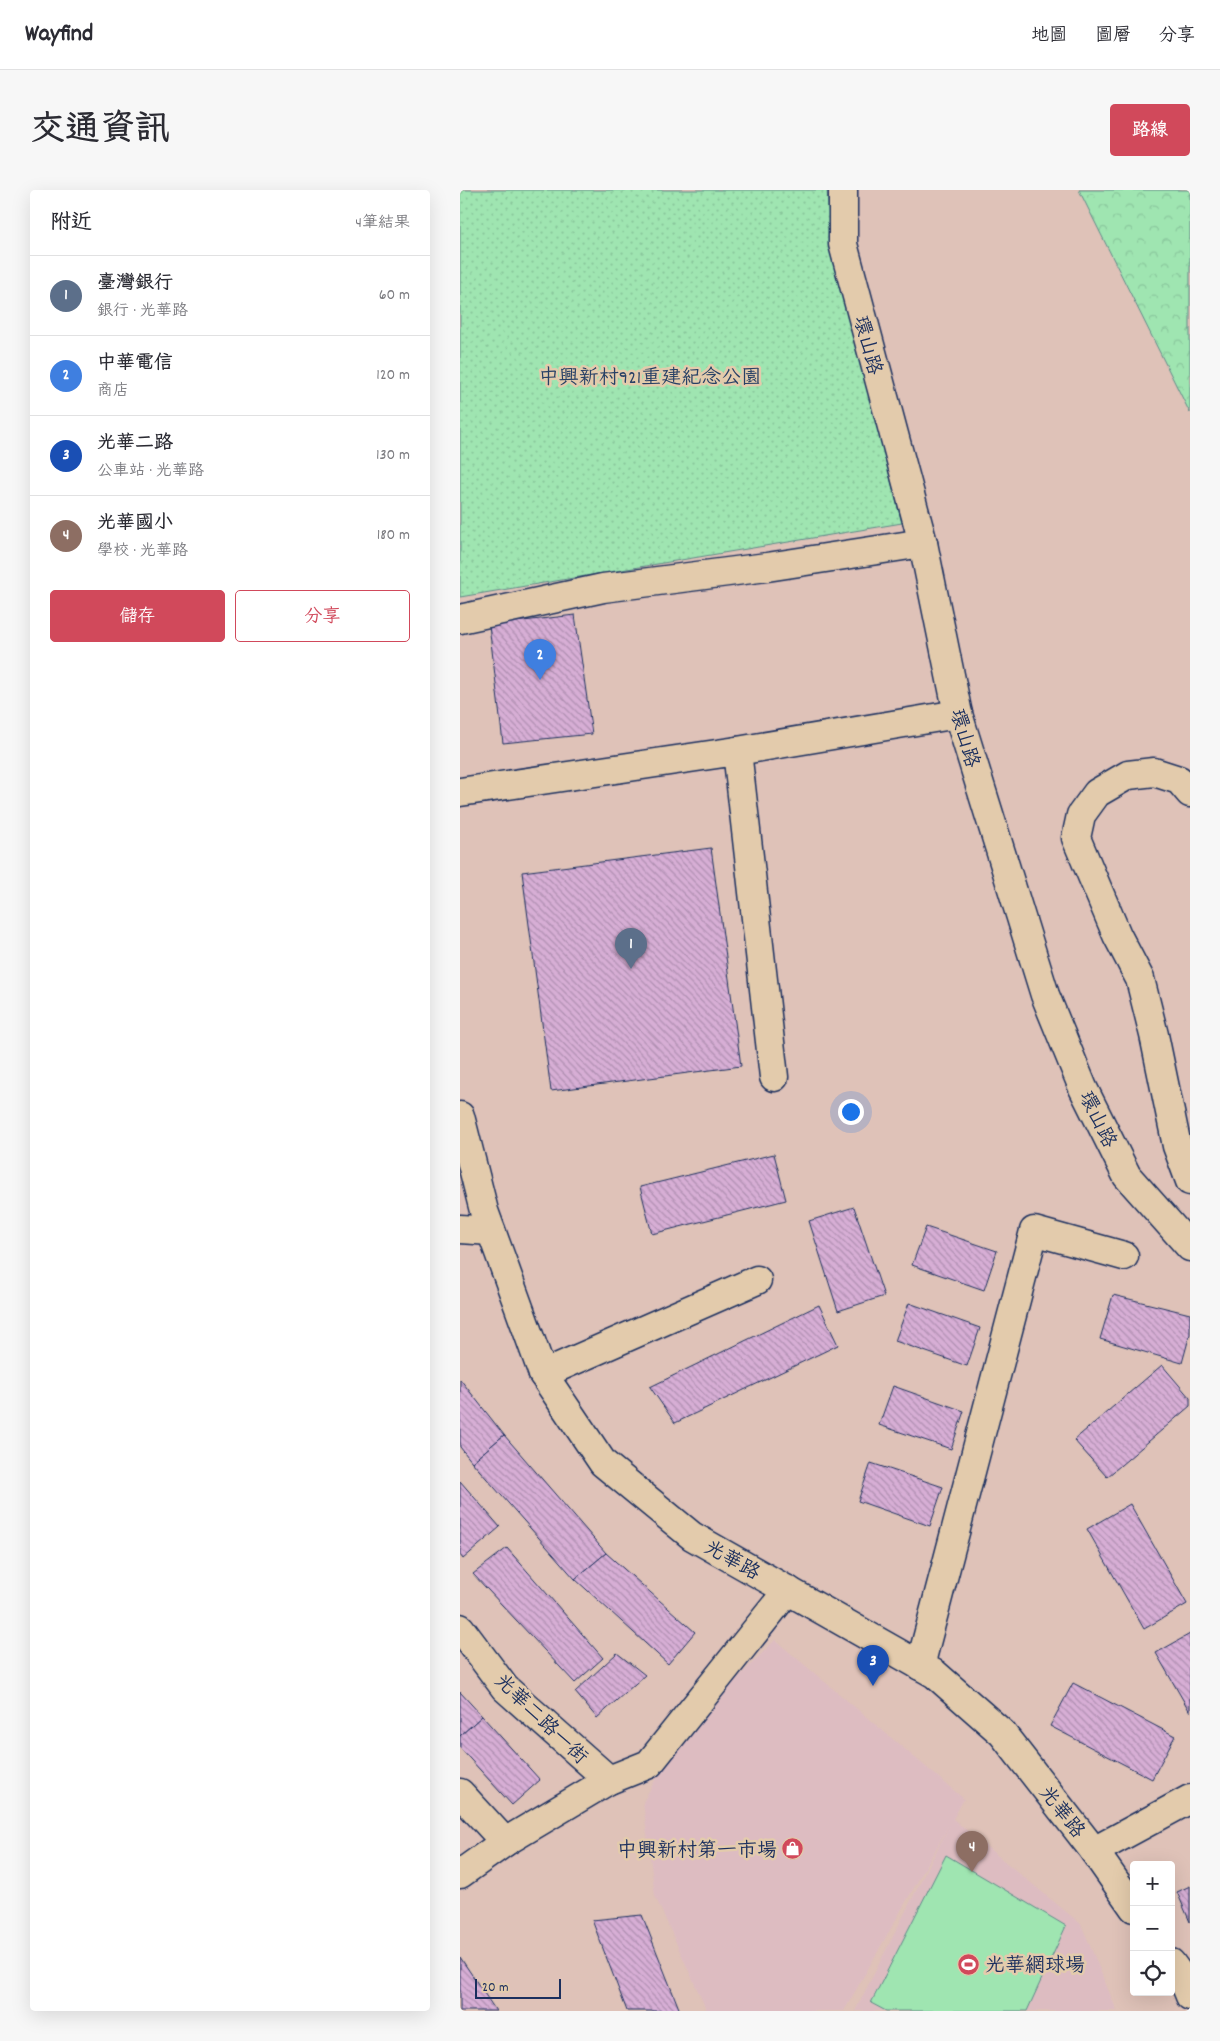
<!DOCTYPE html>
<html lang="zh-TW">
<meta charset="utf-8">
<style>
:root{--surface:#fff;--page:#f7f7f7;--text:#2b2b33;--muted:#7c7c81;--line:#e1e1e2;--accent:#d1495b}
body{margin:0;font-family:Dekko,"LXGW WenKai TC",sans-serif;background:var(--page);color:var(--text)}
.controls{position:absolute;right:15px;bottom:15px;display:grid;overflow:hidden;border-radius:5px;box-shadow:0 5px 20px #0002}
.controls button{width:45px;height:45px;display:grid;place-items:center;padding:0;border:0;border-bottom:1px solid var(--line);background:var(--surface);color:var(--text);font:25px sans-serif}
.scale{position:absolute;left:15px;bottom:12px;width:86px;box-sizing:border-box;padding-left:5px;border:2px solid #1b2f5e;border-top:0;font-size:14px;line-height:18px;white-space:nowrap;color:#1b2f5e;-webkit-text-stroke:4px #e3cbac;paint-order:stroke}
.you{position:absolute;left:390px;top:921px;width:18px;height:18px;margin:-12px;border:4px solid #fff;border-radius:50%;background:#1a73e8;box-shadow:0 0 0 8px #1a73e833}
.badge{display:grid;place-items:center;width:32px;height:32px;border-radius:50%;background:var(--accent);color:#fff;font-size:16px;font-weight:700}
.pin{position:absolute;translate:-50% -41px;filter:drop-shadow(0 1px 2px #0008)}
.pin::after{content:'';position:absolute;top:26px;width:18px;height:15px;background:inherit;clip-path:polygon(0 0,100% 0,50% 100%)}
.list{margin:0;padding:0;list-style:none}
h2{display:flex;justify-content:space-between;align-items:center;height:65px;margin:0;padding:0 20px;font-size:21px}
h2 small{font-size:16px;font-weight:400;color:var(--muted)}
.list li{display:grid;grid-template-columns:32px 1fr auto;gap:15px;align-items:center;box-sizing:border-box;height:80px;padding:0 20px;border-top:1px solid var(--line)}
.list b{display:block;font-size:19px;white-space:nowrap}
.list p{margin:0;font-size:16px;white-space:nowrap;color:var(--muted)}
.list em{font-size:16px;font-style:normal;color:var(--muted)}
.actions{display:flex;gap:10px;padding:15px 20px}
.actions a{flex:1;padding:11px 0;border:1px solid var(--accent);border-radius:5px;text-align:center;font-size:18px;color:var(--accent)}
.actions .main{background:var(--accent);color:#fff}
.icon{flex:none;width:28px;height:28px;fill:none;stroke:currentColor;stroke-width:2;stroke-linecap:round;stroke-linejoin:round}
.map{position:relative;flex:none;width:730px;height:1821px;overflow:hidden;border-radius:5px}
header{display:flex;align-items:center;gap:30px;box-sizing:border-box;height:70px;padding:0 25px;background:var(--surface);border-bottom:1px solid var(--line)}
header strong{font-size:24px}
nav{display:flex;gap:28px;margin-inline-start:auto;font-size:18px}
.intro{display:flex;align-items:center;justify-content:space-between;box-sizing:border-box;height:120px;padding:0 30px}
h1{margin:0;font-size:35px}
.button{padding:12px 22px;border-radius:5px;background:var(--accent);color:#fff;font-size:18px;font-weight:700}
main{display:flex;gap:30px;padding:0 30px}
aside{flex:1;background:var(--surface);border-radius:5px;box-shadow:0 5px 20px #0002}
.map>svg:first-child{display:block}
.built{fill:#ddbcc1}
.forest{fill:url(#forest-crowns);stroke:#5d8a88}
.park{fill:url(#park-dots);stroke:#5d8a88}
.pitch{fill:#9fe5b1;stroke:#5d8a88}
.building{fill:url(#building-back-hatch);stroke:#1b2f5e}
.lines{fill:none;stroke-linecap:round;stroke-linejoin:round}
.minor-casing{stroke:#1b2f5e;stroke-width:31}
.minor{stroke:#e3cbac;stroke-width:28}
.labels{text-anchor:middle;stroke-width:5;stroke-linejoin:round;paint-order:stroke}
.street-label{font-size:20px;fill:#1b2f5e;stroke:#e3cbac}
.park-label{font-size:20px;fill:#284166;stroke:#e3cbac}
.poi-label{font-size:20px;fill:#1b2f5e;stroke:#e3cbac;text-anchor:end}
</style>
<header>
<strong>Wayfind</strong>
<nav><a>地圖</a><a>圖層</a><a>分享</a></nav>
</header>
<div class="intro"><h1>交通資訊</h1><a class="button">路線</a></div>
<main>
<aside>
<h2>附近<small>4筆結果</small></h2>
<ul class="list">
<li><span class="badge" style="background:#5c6f8a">1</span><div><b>臺灣銀行</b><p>銀行 · 光華路</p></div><em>60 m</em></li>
<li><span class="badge" style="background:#3f7fe0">2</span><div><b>中華電信</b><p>商店</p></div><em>120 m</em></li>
<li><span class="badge" style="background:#1a4fb4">3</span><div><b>光華二路</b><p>公車站 · 光華路</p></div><em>130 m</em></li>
<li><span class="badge" style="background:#8d6e63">4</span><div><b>光華國小</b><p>學校 · 光華路</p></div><em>180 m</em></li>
</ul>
<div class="actions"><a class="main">儲存</a><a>分享</a></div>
</aside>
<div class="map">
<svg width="730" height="1821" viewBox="0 0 730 1821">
<defs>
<pattern id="forest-crowns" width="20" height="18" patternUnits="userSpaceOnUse" patternTransform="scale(1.25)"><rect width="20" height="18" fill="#9fe5b1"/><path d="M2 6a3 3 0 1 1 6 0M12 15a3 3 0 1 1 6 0" fill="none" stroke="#88c59b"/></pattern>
<pattern id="park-dots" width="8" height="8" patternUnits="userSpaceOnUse" patternTransform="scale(1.25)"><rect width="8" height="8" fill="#9fe5b1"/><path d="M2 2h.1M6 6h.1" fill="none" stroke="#88c59b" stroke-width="1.8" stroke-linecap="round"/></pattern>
<pattern id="building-back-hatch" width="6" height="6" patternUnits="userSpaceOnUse" patternTransform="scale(1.25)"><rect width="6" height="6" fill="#d7aed5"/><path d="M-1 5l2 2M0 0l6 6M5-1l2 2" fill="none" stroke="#ae8eb0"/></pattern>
</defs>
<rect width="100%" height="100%" fill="#dfc2b8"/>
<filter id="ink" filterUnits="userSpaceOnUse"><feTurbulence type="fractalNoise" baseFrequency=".02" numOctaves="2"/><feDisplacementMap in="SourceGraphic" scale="10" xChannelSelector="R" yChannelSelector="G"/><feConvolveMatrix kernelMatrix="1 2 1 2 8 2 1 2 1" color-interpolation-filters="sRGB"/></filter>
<g filter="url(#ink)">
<polygon class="built" points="315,1450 504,1609 493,1629 621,1734 657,1821 395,1821 489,1636 384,1821 247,1821 195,1706 183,1612 218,1549"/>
<polygon class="forest" points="619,0 730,0 730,223"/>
<polygon class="park" points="0,0 367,0 371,58 442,333 0,407"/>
<polygon class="pitch" points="486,1665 606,1736 567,1821 426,1821 411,1813"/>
<g class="building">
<polygon points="115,425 132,544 43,553 29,435"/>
<polygon points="251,658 281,876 91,901 62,682"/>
<polygon points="314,964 326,1010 192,1044 180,997"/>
<polygon points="394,1017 424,1106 378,1121 349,1031"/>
<polygon points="466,1037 537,1061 524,1100 452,1075"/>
<polygon points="653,1105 730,1124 730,1144 722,1173 640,1149"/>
<polygon points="449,1113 520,1138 507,1176 435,1151"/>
<polygon points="359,1115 378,1155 215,1233 190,1197"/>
<polygon points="702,1175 730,1208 730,1216 647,1287 614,1250"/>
<polygon points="0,1189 44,1245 12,1272 0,1257"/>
<polygon points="433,1196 504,1221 491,1259 419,1235"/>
<polygon points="44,1245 146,1363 115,1389 12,1272"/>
<polygon points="411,1273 483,1297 470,1336 398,1311"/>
<polygon points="0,1291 40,1337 3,1369 0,1365"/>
<polygon points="670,1314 727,1414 684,1439 627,1339"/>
<polygon points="47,1358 143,1468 115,1493 13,1384"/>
<polygon points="146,1363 235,1442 208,1474 115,1389"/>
<polygon points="730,1444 730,1522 696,1463"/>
<polygon points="157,1463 185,1485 137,1528 115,1502"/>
<polygon points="613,1493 715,1546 692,1589 590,1536"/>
<polygon points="0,1502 22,1526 0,1546"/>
<polygon points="22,1526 80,1590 52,1615 0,1558 0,1546"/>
<polygon points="730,1696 730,1732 717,1702"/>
<polygon points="182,1725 220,1821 167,1821 132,1730"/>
<polygon points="0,1767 36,1821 0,1821"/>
</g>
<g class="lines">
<defs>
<g id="minor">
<polyline points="383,0 383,54 463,353 498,524 585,805 623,898 667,986 730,1057"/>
<polyline points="0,429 143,398 307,377 463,353"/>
<polyline points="277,561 314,887"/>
<polyline points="0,602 277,561 498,524"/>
<polyline points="730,603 719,590 694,582 668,585 637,603 621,625 616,648 657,745 680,789 694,845 717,956 730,991"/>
<polyline points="0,926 24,1021 83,1184 143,1273 232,1346 475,1484 542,1543 634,1661 674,1718"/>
<polyline points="0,1039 31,1041"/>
<polyline points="83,1184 297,1090"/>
<polyline points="0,1438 45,1498 149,1590"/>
<polyline points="460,1476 574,1041 664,1066"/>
<polyline points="0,1603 45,1652"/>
<polyline points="634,1661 730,1609"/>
<polyline points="0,1684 45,1652 149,1590 189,1574 328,1400"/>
<polyline points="711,1773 724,1791 730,1806"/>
</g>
</defs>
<use href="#minor" class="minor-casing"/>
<use href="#minor" class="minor"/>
</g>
</g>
<defs>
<symbol id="shop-disc" viewBox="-11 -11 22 22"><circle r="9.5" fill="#d1495b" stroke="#e3cbac"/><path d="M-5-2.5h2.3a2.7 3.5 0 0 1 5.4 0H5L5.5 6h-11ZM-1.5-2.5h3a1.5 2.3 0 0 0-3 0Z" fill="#fff"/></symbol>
<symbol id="stadium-disc" viewBox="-11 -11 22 22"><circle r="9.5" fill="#d1495b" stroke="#e3cbac"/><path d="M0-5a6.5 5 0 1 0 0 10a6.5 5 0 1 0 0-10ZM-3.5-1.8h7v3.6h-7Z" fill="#fff"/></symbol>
</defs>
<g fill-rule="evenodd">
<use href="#shop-disc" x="320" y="1646" width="25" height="25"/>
<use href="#stadium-disc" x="496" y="1762" width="25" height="25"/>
</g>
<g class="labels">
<g class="street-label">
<text transform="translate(409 155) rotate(75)" y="7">環山路</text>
<text transform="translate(506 548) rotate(74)" y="7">環山路</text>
<text transform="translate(639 929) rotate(64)" y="7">環山路</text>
<text transform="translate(273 1369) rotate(29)" y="7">光華路</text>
<text transform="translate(82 1528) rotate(44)" y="7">光華二路一街</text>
<text transform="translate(603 1621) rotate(52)" y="7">光華路</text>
</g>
<g class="park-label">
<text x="190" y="193">中興新村921重建紀念公園</text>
</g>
<g class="poi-label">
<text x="317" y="1666">中興新村第一市場</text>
<text x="525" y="1781" text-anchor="start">光華網球場</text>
</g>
</g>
</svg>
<div class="controls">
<button>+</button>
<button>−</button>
<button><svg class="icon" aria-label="locate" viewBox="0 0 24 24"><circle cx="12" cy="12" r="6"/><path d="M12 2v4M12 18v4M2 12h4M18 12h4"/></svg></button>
</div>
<div class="scale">20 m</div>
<div class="you"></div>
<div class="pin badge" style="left:171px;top:779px;background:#5c6f8a">1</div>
<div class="pin badge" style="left:80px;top:490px;background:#3f7fe0">2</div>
<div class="pin badge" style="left:413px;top:1496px;background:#1a4fb4">3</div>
<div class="pin badge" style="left:512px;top:1682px;background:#8d6e63">4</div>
</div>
</main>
